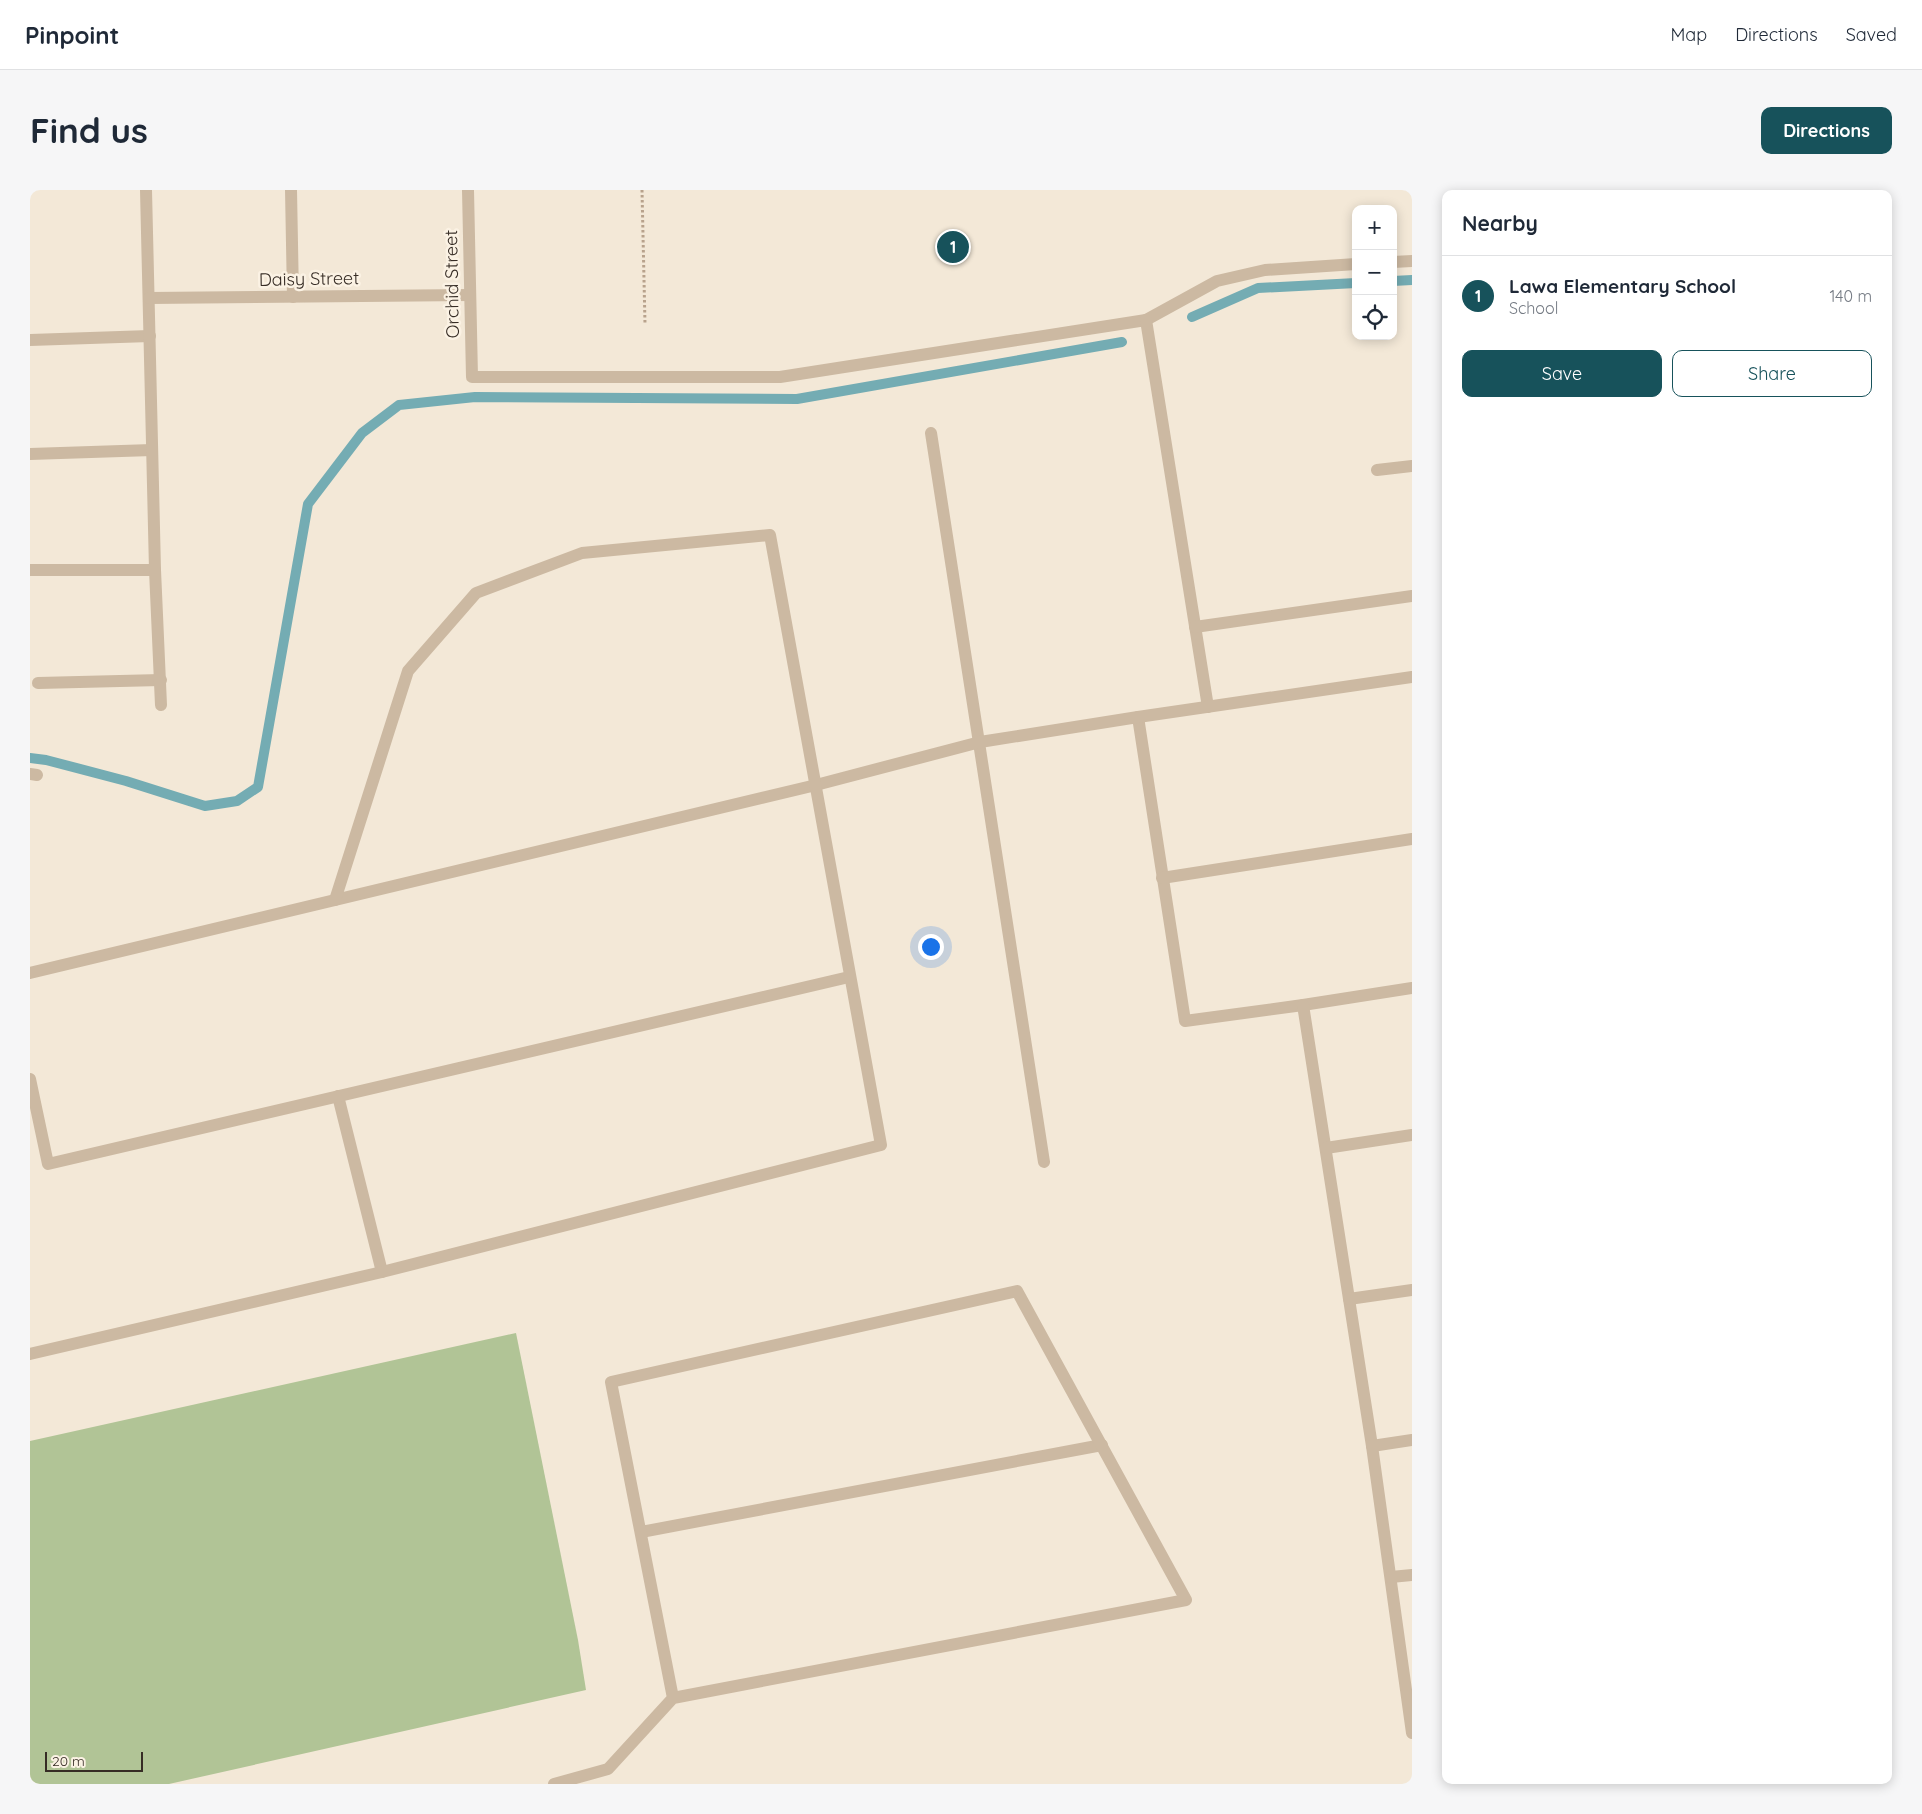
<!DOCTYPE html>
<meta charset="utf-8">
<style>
:root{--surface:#fff;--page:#f6f6f7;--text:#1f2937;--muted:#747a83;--line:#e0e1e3;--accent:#17525b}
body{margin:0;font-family:Quicksand,sans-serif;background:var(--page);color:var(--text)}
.controls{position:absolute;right:15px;top:15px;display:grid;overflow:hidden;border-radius:10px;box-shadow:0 2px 12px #0003}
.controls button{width:45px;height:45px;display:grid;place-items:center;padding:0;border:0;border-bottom:1px solid var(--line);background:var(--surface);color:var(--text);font:25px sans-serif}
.scale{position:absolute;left:15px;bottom:12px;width:98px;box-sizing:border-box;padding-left:5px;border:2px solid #362c25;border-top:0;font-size:14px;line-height:18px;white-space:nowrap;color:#362c25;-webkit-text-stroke:4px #fbf2e4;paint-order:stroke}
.you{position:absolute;left:900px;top:756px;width:18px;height:18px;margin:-12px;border:4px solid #fff;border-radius:50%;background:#1a73e8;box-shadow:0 0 0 8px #1a73e833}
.badge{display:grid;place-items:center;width:32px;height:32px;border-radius:50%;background:var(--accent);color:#fff;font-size:16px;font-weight:700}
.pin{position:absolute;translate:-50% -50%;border:2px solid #fff;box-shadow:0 1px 5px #0006}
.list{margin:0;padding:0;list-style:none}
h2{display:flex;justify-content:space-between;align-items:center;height:65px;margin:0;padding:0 20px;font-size:21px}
h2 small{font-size:16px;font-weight:400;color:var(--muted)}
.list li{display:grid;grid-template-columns:32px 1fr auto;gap:15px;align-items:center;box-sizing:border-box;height:80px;padding:0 20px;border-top:1px solid var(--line)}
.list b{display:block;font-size:19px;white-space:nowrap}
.list p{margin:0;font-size:16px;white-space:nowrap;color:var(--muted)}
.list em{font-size:16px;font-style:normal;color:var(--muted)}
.actions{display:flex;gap:10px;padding:15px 20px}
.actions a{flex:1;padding:11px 0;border:1px solid var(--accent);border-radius:10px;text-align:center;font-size:18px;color:var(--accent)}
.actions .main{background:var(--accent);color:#fff}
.icon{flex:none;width:28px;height:28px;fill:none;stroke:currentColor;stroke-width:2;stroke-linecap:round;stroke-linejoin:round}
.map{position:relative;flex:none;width:1382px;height:1594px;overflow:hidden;border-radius:10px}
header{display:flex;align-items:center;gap:30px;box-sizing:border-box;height:70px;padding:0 25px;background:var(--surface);border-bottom:1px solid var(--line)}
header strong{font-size:24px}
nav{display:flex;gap:28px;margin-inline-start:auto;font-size:18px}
.intro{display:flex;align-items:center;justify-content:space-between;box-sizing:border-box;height:120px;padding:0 30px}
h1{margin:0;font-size:35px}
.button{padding:12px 22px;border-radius:10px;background:var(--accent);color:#fff;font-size:18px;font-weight:700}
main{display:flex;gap:30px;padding:0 30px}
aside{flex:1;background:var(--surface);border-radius:10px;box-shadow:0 2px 12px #0003}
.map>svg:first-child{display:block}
.green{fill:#b1c496}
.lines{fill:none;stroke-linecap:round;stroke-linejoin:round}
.stream{stroke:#74acb3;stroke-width:10}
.path{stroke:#b8a28c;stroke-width:3;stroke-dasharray:2.5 2.5;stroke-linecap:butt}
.service{stroke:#ccb9a2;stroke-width:12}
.minor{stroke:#ccb9a2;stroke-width:12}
.labels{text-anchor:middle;stroke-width:5;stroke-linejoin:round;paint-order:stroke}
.street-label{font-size:18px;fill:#362c25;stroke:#fbf2e4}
</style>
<header>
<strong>Pinpoint</strong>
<nav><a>Map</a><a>Directions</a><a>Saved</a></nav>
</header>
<div class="intro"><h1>Find us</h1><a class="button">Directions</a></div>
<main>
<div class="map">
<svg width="1382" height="1594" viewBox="0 0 1382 1594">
<rect width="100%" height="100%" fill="#f3e8d7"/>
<polygon class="green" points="486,1143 548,1450 556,1500 139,1594 0,1594 0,1251"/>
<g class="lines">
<g class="stream">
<polyline points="1363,91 1382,90"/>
<polyline points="1162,127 1228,98 1326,93"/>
<polyline points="0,568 16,570 96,591 175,616 207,611 228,597 278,314 332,243 369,215 445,207 767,209 1092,152"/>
</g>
<polyline class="path" points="612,0 615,134"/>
<g class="service">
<polyline points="261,0 263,107"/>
<polyline points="0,150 120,146"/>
<polyline points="0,264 122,260"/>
<polyline points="1347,280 1382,276"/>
<polyline points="0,380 125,380"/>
<polyline points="8,493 131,490"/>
<polyline points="308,906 352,1082"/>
</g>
<g class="minor">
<polyline points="116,0 125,380 131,515"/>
<polyline points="438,0 442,187 750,187 1116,130 1187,91 1235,80 1326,74"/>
<polyline points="1363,72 1382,71"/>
<polyline points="119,108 440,105"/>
<polyline points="1116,130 1178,517"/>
<polyline points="901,243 1014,972"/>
<polyline points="1165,437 1382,406"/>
<polyline points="1108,527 1155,831 1273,815 1382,798"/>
<polyline points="0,584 7,585"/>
<polyline points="1132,688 1382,649"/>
<polyline points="0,783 786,595 950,552 1108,527 1382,487"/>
<polyline points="1273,815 1342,1256 1382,1543"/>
<polyline points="0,889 18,974 819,787"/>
<polyline points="1296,958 1382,945"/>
<polyline points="1319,1109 1382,1100"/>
<polyline points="0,1164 352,1082 851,955 740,345 552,363 446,403 378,481 305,710"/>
<polyline points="1342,1256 1382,1250"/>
<polyline points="611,1342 1072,1255"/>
<polyline points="1361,1387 1382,1385"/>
<polyline points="524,1594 578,1579 643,1508 1156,1410 987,1101 581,1192 643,1508"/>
</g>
</g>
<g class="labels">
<g class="street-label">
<text transform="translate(279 89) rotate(-1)" y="6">Daisy Street</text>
<text transform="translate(422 94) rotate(-91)" y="6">Orchid Street</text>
</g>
</g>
</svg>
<div class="controls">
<button>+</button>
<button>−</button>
<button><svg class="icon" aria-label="locate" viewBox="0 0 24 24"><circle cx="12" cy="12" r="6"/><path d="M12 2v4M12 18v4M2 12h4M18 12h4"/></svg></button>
</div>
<div class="scale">20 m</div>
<div class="you"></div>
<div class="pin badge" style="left:923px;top:57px">1</div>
</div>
<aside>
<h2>Nearby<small></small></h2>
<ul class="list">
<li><span class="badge">1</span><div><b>Lawa Elementary School</b><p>School</p></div><em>140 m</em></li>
</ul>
<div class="actions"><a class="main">Save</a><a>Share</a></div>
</aside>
</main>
